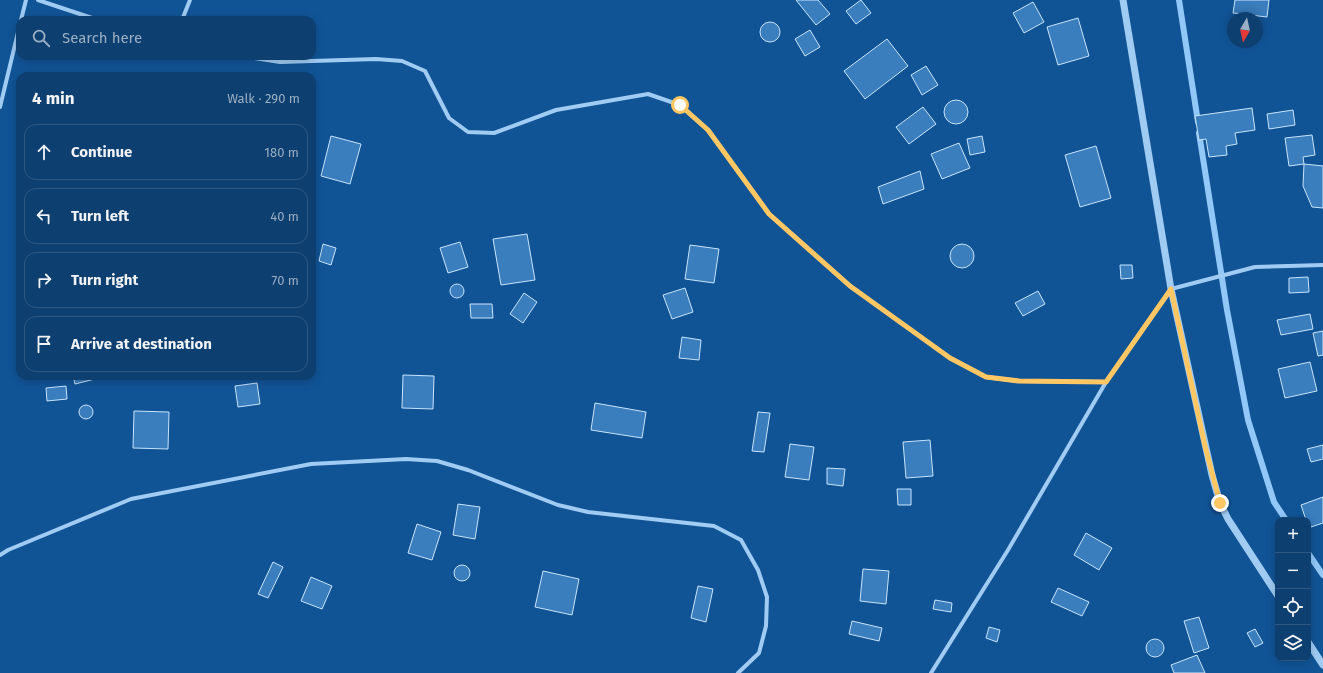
<!DOCTYPE html>
<meta charset="utf-8">
<style>
:root{--surface:#0d3f70;--page:#1b4a78;--text:#f1f3f6;--muted:#9aafc3;--line:#2d5883}
body{margin:0;font-family:"Fira Sans",sans-serif;background:var(--page);color:var(--text)}
.controls{position:absolute;right:12px;bottom:12px;display:grid;overflow:hidden;border-radius:8px;box-shadow:0 2px 10px #0003}
.controls button{width:36px;height:36px;display:grid;place-items:center;padding:0;border:0;border-bottom:1px solid var(--line);background:var(--surface);color:var(--text);font:20px sans-serif}
.compass{position:absolute;left:1227px;top:12px;width:36px;height:36px;border-radius:50%;background:var(--surface);box-shadow:0 2px 10px #0003;rotate:189deg}
.stop{position:absolute;width:12px;height:12px;margin:-9px;border:3px solid #ffc763;border-radius:50%;background:#fff}
.stop.end{background:#ffc763;border-color:#fff;box-shadow:0 1px 4px #0008}
.list{margin:0;padding:0;list-style:none}
h2{display:flex;justify-content:space-between;align-items:center;height:52px;margin:0;padding:0 16px;font-size:17px}
h2 small{font-size:13px;font-weight:400;color:var(--muted)}
.list li{display:grid;grid-template-columns:26px 1fr auto;gap:12px;align-items:center;box-sizing:border-box;height:56px;margin:0 8px 8px;padding:0 8px;border:1px solid var(--line);border-radius:12px}
.list b{display:block;font-size:15px;white-space:nowrap}
.list em{font-size:13px;font-style:normal;color:var(--muted)}
.icon{flex:none;width:22px;height:22px;fill:none;stroke:currentColor;stroke-width:2;stroke-linecap:round;stroke-linejoin:round}
.map{position:relative;flex:none;width:1323px;height:673px;overflow:hidden}
.search{position:absolute;background:var(--surface);box-shadow:0 2px 10px #0003;left:16px;top:16px;width:300px;height:44px;display:flex;align-items:center;gap:10px;box-sizing:border-box;padding:0 14px;border-radius:12px;color:var(--muted);font-size:15px}
.panel{position:absolute;background:var(--surface);box-shadow:0 2px 10px #0003;left:16px;top:72px;width:300px;height:308px;border-radius:12px}
.map>svg:first-child{display:block}
.lines{fill:none;stroke-linecap:round;stroke-linejoin:round}
.stream{stroke:#92c8f7;stroke-width:6}
.building{fill:#3a7ebe;stroke:#c8e4fd}
.minor{stroke:#a0cbf3;stroke-width:4}
.tertiary{stroke:#a0cbf3;stroke-width:7}
.route{stroke:#ffc763;stroke-width:5}
</style>
<div class="map">
<svg width="1323" height="673" viewBox="0 0 1323 673">
<rect width="100%" height="100%" fill="#115496"/>
<g class="lines">
<g class="stream">
<polyline points="1179,0 1198,122"/>
<polyline points="1199,133 1227,310 1248,420 1274,502 1286,520"/>
<polyline points="1308,553 1323,575"/>
</g>
</g>
<g class="building">
<polygon points="796,0 818,0 830,14 816,25"/>
<polygon points="861,0 871,13 856,24 846,11"/>
<polygon points="1235,0 1269,0 1267,17 1233,13"/>
<polygon points="1033,2 1044,22 1024,33 1013,13"/>
<polygon points="1078,18 1089,56 1058,65 1047,27"/>
<circle cx="770" cy="32" r="10"/>
<polygon points="810,30 820,47 805,56 795,39"/>
<polygon points="887,39 908,66 865,99 844,71"/>
<polygon points="926,66 938,85 922,95 911,75"/>
<circle cx="956" cy="112" r="12"/>
<polygon points="923,107 936,124 909,144 896,127"/>
<polygon points="1252,108 1255,130 1235,133 1237,144 1226,146 1227,155 1209,157 1206,139 1199,140 1195,116"/>
<polygon points="1293,110 1295,125 1269,129 1267,114"/>
<polygon points="1312,135 1315,155 1303,157 1304,164 1289,166 1285,138"/>
<polygon points="331,136 361,144 350,184 321,176"/>
<polygon points="982,136 985,152 970,155 967,139"/>
<polygon points="959,143 970,168 942,179 931,154"/>
<polygon points="1096,146 1111,198 1080,207 1065,155"/>
<polygon points="1304,164 1323,166 1323,208 1312,207 1303,186"/>
<polygon points="920,171 924,189 883,204 878,187"/>
<polygon points="527,234 535,280 501,285 493,239"/>
<polygon points="460,242 468,267 448,273 440,248"/>
<circle cx="962" cy="256" r="12"/>
<polygon points="323,244 336,248 331,265 319,261"/>
<polygon points="690,245 719,249 714,283 685,279"/>
<polygon points="1120,265 1132,265 1133,278 1121,279"/>
<polygon points="1308,277 1309,292 1289,293 1289,278"/>
<circle cx="457" cy="291" r="7"/>
<polygon points="685,288 693,312 672,319 663,295"/>
<polygon points="1038,291 1045,304 1023,316 1015,303"/>
<polygon points="524,293 537,302 523,323 510,314"/>
<polygon points="470,304 492,304 493,318 471,318"/>
<polygon points="1310,314 1313,329 1281,335 1277,320"/>
<polygon points="1323,331 1323,355 1318,356 1313,333"/>
<polygon points="682,337 701,340 699,360 679,358"/>
<polygon points="1310,362 1317,391 1285,398 1278,369"/>
<polygon points="403,375 434,376 433,409 402,408"/>
<polygon points="73,376 99,376 99,378 75,384"/>
<polygon points="257,383 260,404 238,407 235,386"/>
<polygon points="66,386 67,399 47,401 46,388"/>
<polygon points="595,403 646,412 642,438 591,430"/>
<circle cx="86" cy="412" r="7"/>
<polygon points="134,411 169,412 168,449 133,448"/>
<polygon points="758,412 770,413 764,452 752,451"/>
<polygon points="930,440 933,476 906,478 903,442"/>
<polygon points="790,444 814,447 809,480 785,477"/>
<polygon points="1323,445 1323,459 1311,462 1307,449"/>
<polygon points="827,468 845,469 843,486 827,484"/>
<polygon points="897,489 911,489 911,505 898,505"/>
<polygon points="1323,497 1323,523 1308,528 1308,520 1306,520 1301,505"/>
<polygon points="458,504 480,507 475,539 453,535"/>
<polygon points="417,524 441,532 432,560 408,553"/>
<polygon points="1086,533 1112,548 1099,570 1074,555"/>
<polygon points="273,562 283,567 268,598 258,594"/>
<circle cx="462" cy="573" r="8"/>
<polygon points="863,569 889,571 886,604 860,601"/>
<polygon points="543,571 579,579 572,615 535,607"/>
<polygon points="311,577 332,586 322,609 301,601"/>
<polygon points="698,586 713,589 706,622 691,618"/>
<polygon points="1058,588 1089,602 1082,616 1051,602"/>
<polygon points="935,600 952,603 951,612 933,609"/>
<polygon points="1199,617 1209,648 1194,653 1184,621"/>
<polygon points="852,621 882,628 879,641 849,634"/>
<polygon points="989,627 1000,630 997,642 986,638"/>
<polygon points="1255,629 1263,643 1255,647 1247,633"/>
<circle cx="1155" cy="648" r="9"/>
<polygon points="1197,655 1205,673 1174,673 1171,665"/>
</g>
<g class="lines">
<g class="minor">
<polyline points="38,0 98,20"/>
<polyline points="21,20 26,0"/>
<polyline points="182,20 190,0"/>
<polyline points="242,56 280,62 376,59 402,61 425,71 449,118 468,132 494,133 556,110 648,94 680,105 708,130 769,214 850,286 950,358 986,377 1019,381 1106,382"/>
<polyline points="0,107 20,24"/>
<polyline points="0,555 8,550 131,499 311,464 406,459 437,461 468,470 558,505 588,512 714,526 741,540 758,570 767,597 766,626 759,653 738,673"/>
<polyline points="931,673 1008,550 1106,382 1171,289 1255,267 1323,265"/>
</g>
<g class="tertiary">
<polyline points="1123,0 1171,289 1212,475 1220,503 1228,519 1278,596"/>
<polyline points="1308,642 1323,665"/>
</g>
</g>
<g class="lines">
<polyline class="route" points="680,105 708,130 769,214 850,286 950,358 986,377 1019,381 1106,382 1171,289 1205,446 1220,503"/>
</g>
</svg>
<div class="controls">
<button>+</button>
<button>−</button>
<button><svg class="icon" aria-label="locate" viewBox="0 0 24 24"><circle cx="12" cy="12" r="6"/><path d="M12 2v4M12 18v4M2 12h4M18 12h4"/></svg></button>
<button><svg class="icon" aria-label="layers" viewBox="0 0 24 24"><path d="M12 4l9 5-9 5-9-5zM3 14l9 5 9-5"/></svg></button>
</div>
<svg class="compass" viewBox="-18 -18 36 36"><path d="M0-13l5 13h-10z" fill="#e53935"/><path d="M0 13l5-13h-10z" fill="#9aafc3"/></svg>
<div class="stop" style="left:680px;top:105px"></div>
<div class="stop end" style="left:1220px;top:503px"></div>
<div class="search"><svg class="icon" aria-label="search" viewBox="0 0 24 24"><circle cx="10" cy="10" r="6"/><path d="M15 15l6 6"/></svg>Search here</div>
<section class="panel">
<h2>4 min<small>Walk · 290 m</small></h2>
<ul class="list">
<li><svg class="icon" aria-label="ahead" viewBox="0 0 24 24"><path d="M12 20V5M6 11l6-6 6 6"/></svg><div><b>Continue</b></div><em>180 m</em></li>
<li><svg class="icon" aria-label="left" viewBox="0 0 24 24"><path d="M17 20v-9H6M10 6l-5 5 5 5"/></svg><div><b>Turn left</b></div><em>40 m</em></li>
<li><svg class="icon" aria-label="right" viewBox="0 0 24 24"><path d="M7 20v-9h11M14 6l5 5-5 5"/></svg><div><b>Turn right</b></div><em>70 m</em></li>
<li><svg class="icon" aria-label="arrive" viewBox="0 0 24 24"><path d="M6 21V4h12l-3 4 3 4H6"/></svg><div><b>Arrive at destination</b></div></li>
</ul>
</section>
</div>
